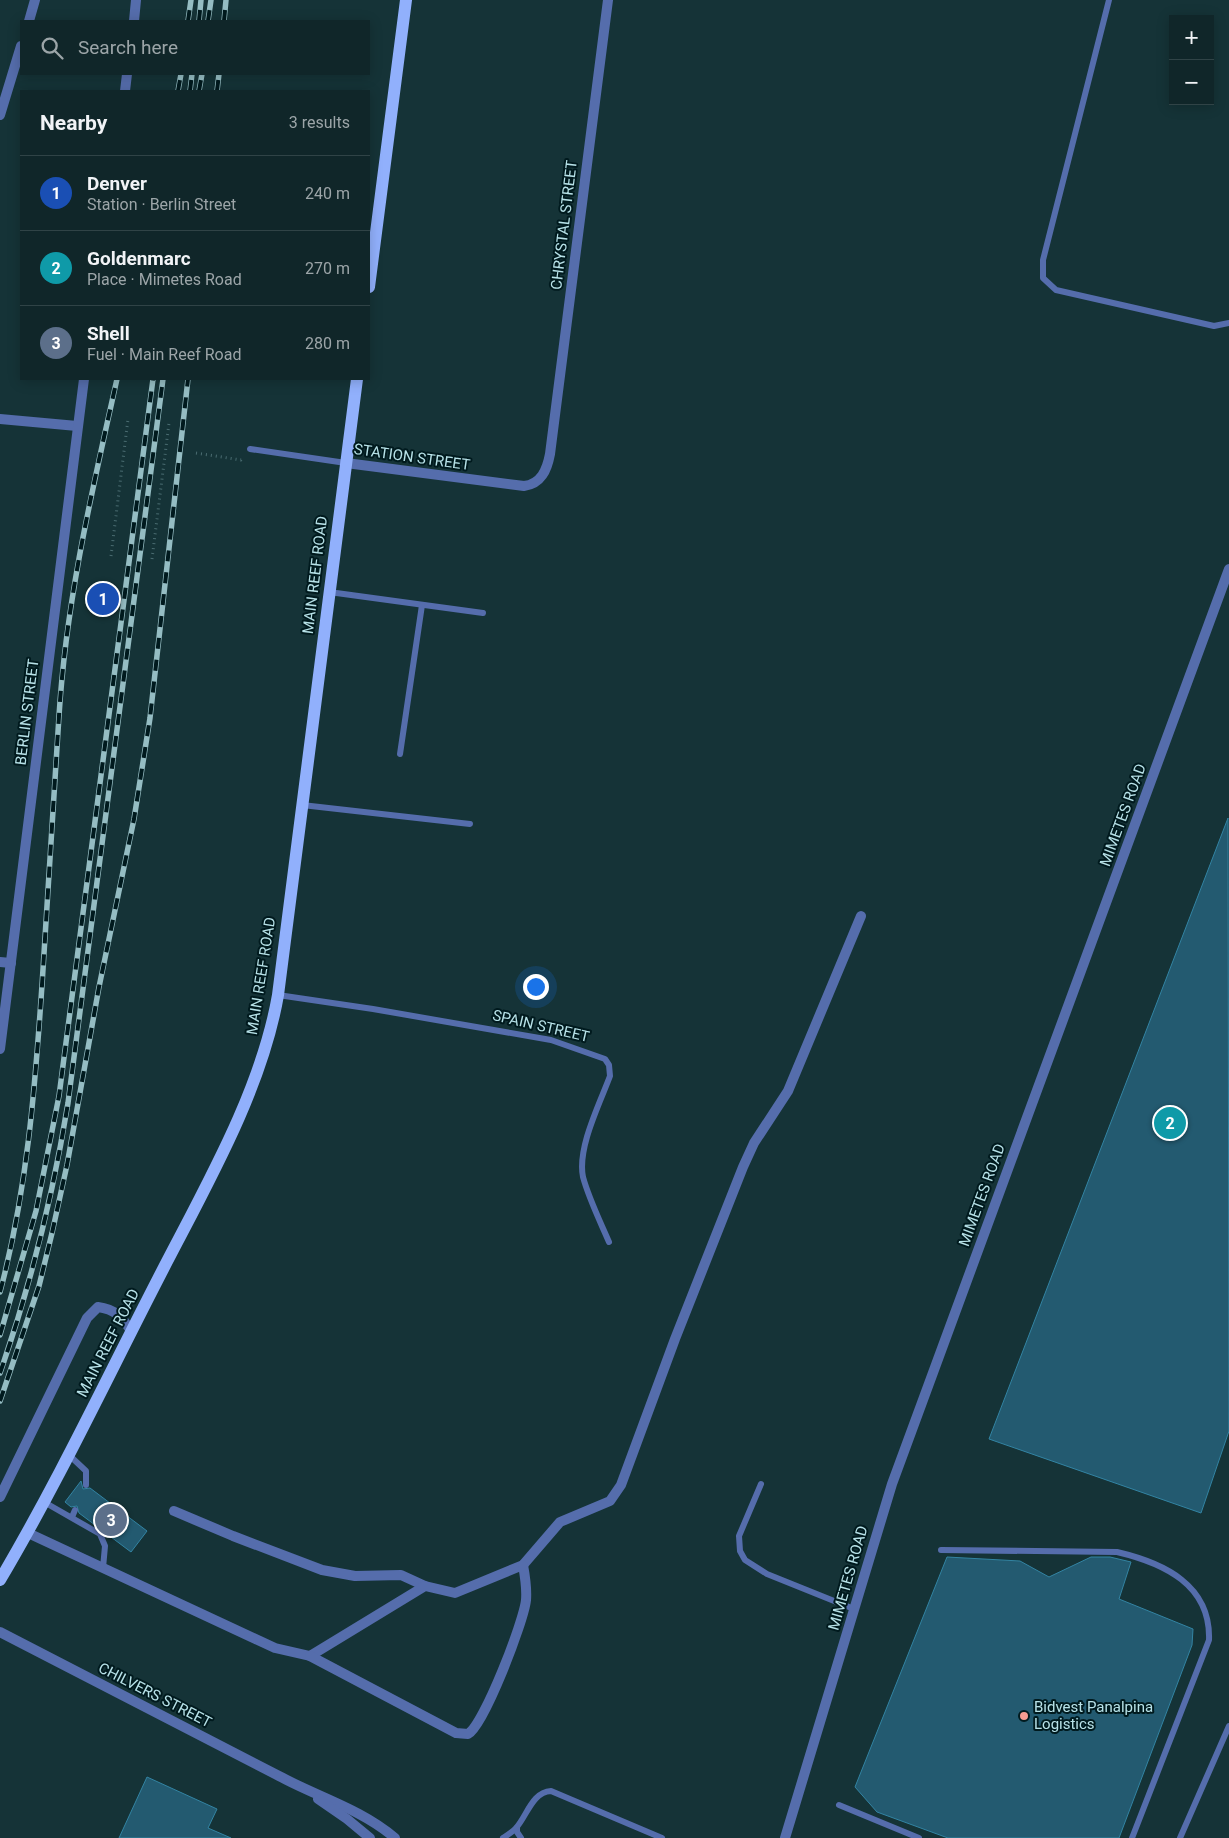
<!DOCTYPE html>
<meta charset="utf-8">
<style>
:root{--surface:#102629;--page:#1e3235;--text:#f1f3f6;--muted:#9ca5a8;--line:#304346;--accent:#8bbbb9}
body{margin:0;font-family:Roboto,sans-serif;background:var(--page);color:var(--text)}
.controls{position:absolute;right:15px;top:15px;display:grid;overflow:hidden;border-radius:0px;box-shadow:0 2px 12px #0003}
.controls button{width:45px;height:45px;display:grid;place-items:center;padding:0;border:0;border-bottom:1px solid var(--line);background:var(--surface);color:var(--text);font:25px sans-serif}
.you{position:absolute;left:535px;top:986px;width:18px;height:18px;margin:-12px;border:4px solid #fff;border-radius:50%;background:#1a73e8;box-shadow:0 0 0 8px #1a73e833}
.badge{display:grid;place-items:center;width:32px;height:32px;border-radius:50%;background:var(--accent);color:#fff;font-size:16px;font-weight:700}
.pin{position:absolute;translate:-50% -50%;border:2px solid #fff;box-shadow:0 1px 5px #0006}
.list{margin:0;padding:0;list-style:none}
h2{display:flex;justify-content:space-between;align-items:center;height:65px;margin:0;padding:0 20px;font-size:21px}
h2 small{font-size:16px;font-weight:400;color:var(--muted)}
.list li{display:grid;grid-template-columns:32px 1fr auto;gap:15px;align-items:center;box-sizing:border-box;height:75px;padding:0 20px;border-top:1px solid var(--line)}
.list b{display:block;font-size:19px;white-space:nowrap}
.list p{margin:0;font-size:16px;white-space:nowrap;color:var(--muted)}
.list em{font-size:16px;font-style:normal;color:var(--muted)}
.icon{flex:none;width:28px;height:28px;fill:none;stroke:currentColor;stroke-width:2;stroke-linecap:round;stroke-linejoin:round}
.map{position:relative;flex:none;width:1229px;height:1838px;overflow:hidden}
.search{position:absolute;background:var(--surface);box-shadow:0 2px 12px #0003;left:20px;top:20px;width:350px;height:55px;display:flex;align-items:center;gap:12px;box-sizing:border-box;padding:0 18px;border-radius:0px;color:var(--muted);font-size:19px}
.panel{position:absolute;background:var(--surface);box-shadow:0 2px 12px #0003;left:20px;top:90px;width:350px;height:290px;border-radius:0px}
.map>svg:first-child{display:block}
.building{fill:#235a70;stroke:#3384a3}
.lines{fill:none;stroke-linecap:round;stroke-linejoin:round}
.path{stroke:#4a6c71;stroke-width:3;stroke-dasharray:1 4;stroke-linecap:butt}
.lane{stroke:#556dac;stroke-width:6}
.street{stroke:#556dac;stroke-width:10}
.primary{stroke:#91b0fc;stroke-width:12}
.rail-casing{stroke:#95bdc3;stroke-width:5.5}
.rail{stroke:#001a1e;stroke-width:4;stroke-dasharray:11;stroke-linecap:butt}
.poi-dot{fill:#f59c92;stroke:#001a1e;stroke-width:2}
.labels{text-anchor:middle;stroke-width:4;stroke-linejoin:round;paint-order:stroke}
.street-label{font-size:15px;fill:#b7e2e8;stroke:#001a1e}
.poi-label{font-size:15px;fill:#b7e2e8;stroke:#001a1e;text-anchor:start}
</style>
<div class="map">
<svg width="1229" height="1838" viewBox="0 0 1229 1838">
<rect width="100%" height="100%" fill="#153337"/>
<g class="building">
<polygon points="1228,818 1229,1431 1201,1513 989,1439"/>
<polygon points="81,1481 83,1489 90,1488 147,1531 131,1552 79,1513 77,1506 71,1507 65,1502"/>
<polygon points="947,1557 1020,1561 1049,1577 1091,1557 1110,1557 1131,1562 1119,1599 1193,1629 1192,1645 1119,1838 948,1838 877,1812 855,1787"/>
<polygon points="147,1777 217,1809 208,1828 231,1838 119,1838"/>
</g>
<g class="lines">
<g class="path">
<polyline points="196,453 241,460 244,457"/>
<polyline points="111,556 128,419"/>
<polyline points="152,559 169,423"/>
</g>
<g class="lane">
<polyline points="1109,0 1043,260 1043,278 1056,290 1214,326 1229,323"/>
<polyline points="250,449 346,463"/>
<polyline points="329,592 483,613"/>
<polyline points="400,754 422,605"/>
<polyline points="302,805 470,824"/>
<path d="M 278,995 L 373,1009 L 551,1040 L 605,1059 L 609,1065 L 610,1076 C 600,1103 577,1148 583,1177 C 589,1199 600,1221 609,1242"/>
<polyline points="69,1455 86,1471 86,1485"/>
<polyline points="761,1484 739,1536 740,1551 745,1560 767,1574 854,1609"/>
<polyline points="44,1502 100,1534 105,1546 103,1568"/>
<polyline points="72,1517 75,1510"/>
<path d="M 941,1550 L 1117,1552 C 1164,1563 1211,1585 1209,1640 L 1132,1838"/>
<polyline points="839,1805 919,1838"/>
<polyline points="517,1828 517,1832 521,1838"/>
<path d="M 503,1838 C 507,1835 513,1832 516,1828 C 527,1816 532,1792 551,1791 L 662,1838"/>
<polyline points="1180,1838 1229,1726"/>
</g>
<g class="street">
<polyline points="29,21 35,0"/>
<polyline points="134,21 136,0"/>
<polyline points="125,91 127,74"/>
<polyline points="0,115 21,46"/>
<polyline points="0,419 77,426"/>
<path d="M 346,463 L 524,486 C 541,484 547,470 550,454 L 608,0"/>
<polyline points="0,962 11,963"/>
<polyline points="0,1049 84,379"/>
<path d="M 0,1497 L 87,1318 L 98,1307 C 115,1309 123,1318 131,1331"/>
<polyline points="174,1511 233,1536 322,1570 355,1576 401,1575 425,1586"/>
<polyline points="28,1533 275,1648 310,1656 425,1586 455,1593 523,1565 560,1522 610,1501 621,1485 675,1339 743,1167 754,1143 788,1091 861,916"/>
<path d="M 0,1632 C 93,1680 186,1728 279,1776 C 318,1797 361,1809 395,1838"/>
<path d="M 310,1656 L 456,1733 L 468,1734 C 484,1725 524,1621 526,1600 C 527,1588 525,1576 523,1565"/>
<polyline points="318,1799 347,1819 370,1838"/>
<polyline points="785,1838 892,1484 1229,569"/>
</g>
<g class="primary">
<polyline points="369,287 406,0"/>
<path d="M 0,1580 C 58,1482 106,1380 158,1279 C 203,1191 261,1093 278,995 L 357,379"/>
</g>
<defs>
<g id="rail">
<polyline points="188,21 191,0"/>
<polyline points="199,21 201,0"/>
<polyline points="208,21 211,0"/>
<polyline points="224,21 226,0"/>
<polyline points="178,91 181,74"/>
<polyline points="190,91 192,74"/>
<polyline points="199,91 202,74"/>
<polyline points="217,91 219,74"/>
<path d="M 0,1292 C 27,1191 35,1089 42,985 C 48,895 53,806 59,716 C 66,601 92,491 117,379"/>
<polyline points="0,1335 36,1211 59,1096 153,379"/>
<path d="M 0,1373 C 31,1284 53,1195 68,1103 L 163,379"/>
<polyline points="0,1401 39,1286 52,1233 67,1165 99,987 134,819 150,718 188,379"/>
</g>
</defs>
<use href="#rail" class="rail-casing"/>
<use href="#rail" class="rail"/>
</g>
<circle class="poi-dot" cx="1024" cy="1716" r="5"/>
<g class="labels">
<g class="street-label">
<text transform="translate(564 225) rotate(-83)" y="5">CHRYSTAL STREET</text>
<text transform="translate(412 457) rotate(8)" y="5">STATION STREET</text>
<text transform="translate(315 575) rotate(-83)" y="5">MAIN REEF ROAD</text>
<text transform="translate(27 712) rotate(-83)" y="5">BERLIN STREET</text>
<text transform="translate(1123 815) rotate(-70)" y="5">MIMETES ROAD</text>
<text transform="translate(261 976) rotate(-81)" y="5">MAIN REEF ROAD</text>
<text transform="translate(541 1026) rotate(13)" y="5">SPAIN STREET</text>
<text transform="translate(982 1195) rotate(-70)" y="5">MIMETES ROAD</text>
<text transform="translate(108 1343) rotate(-63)" y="5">MAIN REEF ROAD</text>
<text transform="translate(848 1578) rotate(-74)" y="5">MIMETES ROAD</text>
<text transform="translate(155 1695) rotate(27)" y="5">CHILVERS STREET</text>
</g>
<g class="poi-label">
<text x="1034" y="1712">Bidvest Panalpina<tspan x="1034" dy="17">Logistics</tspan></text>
</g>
</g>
</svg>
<div class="controls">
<button>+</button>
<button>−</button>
</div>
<div class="you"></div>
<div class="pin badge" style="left:103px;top:599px;background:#1a4fb4">1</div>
<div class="pin badge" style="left:1170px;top:1123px;background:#0f9aa8">2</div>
<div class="pin badge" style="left:111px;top:1520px;background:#5c6f8a">3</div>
<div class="search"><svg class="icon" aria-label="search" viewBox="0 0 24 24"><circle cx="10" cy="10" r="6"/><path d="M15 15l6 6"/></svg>Search here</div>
<section class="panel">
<h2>Nearby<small>3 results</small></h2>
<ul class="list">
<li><span class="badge" style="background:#1a4fb4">1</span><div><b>Denver</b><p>Station · Berlin Street</p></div><em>240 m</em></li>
<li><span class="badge" style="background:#0f9aa8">2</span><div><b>Goldenmarc</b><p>Place · Mimetes Road</p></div><em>270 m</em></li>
<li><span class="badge" style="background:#5c6f8a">3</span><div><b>Shell</b><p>Fuel · Main Reef Road</p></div><em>280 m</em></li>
</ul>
</section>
</div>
